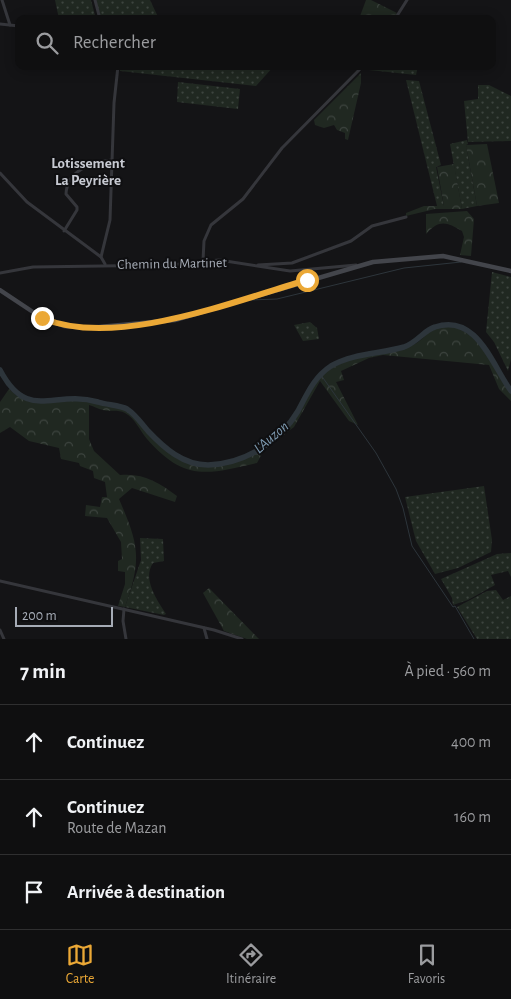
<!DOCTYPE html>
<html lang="fr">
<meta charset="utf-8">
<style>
:root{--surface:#0f0f10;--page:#1d1d1e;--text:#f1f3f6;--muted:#9b9c9f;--line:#2f2f30;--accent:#eba836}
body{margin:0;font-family:"Alegreya Sans",sans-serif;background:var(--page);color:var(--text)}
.scale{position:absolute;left:15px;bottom:12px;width:98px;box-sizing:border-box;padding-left:5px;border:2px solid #a6acb6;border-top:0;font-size:14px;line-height:18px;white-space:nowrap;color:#a6acb6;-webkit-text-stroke:4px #0f0f11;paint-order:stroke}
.stop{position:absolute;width:15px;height:15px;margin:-11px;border:4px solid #eba836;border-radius:50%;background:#fff}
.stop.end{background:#eba836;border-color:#fff;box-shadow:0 1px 5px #0008}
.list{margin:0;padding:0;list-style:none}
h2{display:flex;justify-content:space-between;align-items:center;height:65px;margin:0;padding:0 20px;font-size:21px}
h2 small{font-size:16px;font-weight:400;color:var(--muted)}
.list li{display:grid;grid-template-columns:32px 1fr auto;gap:15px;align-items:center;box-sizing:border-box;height:75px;padding:0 20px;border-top:1px solid var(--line)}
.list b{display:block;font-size:19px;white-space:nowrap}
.list p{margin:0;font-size:16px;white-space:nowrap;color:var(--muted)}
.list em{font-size:16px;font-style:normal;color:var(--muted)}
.icon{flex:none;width:28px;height:28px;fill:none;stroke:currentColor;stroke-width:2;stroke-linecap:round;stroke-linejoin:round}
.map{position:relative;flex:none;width:511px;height:639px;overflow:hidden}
.search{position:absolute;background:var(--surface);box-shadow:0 2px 12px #0003;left:15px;right:15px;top:15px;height:55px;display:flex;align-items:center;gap:12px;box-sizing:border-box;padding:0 18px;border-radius:10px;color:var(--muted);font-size:19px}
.sheet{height:290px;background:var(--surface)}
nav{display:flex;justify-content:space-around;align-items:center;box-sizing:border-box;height:70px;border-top:1px solid var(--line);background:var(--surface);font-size:14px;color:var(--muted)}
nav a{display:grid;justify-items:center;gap:2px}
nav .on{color:var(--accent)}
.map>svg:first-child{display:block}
.grass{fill:url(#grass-dots)}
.forest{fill:url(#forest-crowns)}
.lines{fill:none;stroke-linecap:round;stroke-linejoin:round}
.stream{stroke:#2d353b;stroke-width:1}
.river{stroke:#2d353b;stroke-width:5.5}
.street{stroke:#35363b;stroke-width:3}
.secondary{stroke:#43454b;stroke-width:4.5}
.route{stroke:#eba836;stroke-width:6}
.labels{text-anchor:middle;stroke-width:4;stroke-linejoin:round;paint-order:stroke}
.street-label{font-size:14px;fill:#a6acb6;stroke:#0f0f11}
.neighbourhood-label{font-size:15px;font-weight:bold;fill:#c7cad2;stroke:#0f0f11}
.water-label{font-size:15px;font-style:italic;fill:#7e9ab0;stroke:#0f0f11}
</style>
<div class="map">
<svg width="511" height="639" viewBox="0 0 511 639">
<defs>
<pattern id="grass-dots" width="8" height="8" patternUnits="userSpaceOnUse" patternTransform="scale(1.25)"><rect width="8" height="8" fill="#202821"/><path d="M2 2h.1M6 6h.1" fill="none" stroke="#3d443f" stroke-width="1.8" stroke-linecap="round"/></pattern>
<pattern id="forest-crowns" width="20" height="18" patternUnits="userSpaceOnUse" patternTransform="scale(1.25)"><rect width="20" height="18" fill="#202821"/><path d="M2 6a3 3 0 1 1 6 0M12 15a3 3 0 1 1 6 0" fill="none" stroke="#3d443f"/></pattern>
</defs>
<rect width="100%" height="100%" fill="#141416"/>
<g class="grass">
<polygon points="55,0 91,0 96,19 59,19"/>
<polygon points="96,0 150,0 159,19 101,19"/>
<polygon points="120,66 274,66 256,86 120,71"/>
<polygon points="366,66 418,66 416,75 369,70"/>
<polygon points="406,80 419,81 441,165 436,167 444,206 437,206"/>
<polygon points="178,82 240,89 238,109 177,102"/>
<polygon points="478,85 489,85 511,96 511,141 468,142 464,101 478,99"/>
<polygon points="467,140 468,144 466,145 477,206 462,209 450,144"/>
<polygon points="492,272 511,277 511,359 508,371 494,342 486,332"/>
<polygon points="310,322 317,328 319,339 303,341 294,325"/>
<polygon points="484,486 492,540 491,552 458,568 435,574 416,541 405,497"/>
<path d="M 140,538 L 163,539 L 164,561 L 153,563 C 142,579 157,600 166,614 L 164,615 L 125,607 L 141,560 Z"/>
<polygon points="511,553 511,577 508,571 491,575 495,585 468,600 453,605 452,598 441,579 497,554"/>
<polygon points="496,590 503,600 511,596 511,639 477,639 457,607 487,591"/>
</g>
<g class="forest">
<polygon points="366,0 371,0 397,13 393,19 359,19"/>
<polygon points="361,73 361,83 348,140 345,139 345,133 337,130 334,125 324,128 315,125 314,120"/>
<polygon points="487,144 499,203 477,206 466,145"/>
<polygon points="454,164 462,209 435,209 406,216 406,213 424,206 444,206 437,167"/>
<path d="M 467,211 L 474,219 L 471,256 L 460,255 L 464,237 L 462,231 C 447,222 439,219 426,234 L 426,214 Z"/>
<path d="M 448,325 C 487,336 489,363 511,392 L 511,401 L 499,389 L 489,365 L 383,355 L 369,358 L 341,371 L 344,380 L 336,382 L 358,425 L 349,421 L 320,381 L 294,427 L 264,450 L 257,463 C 206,475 184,481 147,439 C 140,431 135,418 125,413 C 118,409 110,412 103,410 C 98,409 93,406 89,405 L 89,439 L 94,451 L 120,475 C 144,473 158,482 177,496 L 175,502 L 132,488 L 119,499 C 139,545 142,559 125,607 L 118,606 L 125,584 L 125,572 L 118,571 L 118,561 L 122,559 L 121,542 L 107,518 L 85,516 L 86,505 L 100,507 L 102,497 L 107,497 L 105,482 L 94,478 L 93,471 L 80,466 L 79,463 L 61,459 L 59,448 L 29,441 L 10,427 L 0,433 L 0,402 L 9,389 C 37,415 49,395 79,399 C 90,400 114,406 124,409 C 142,416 160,453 183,461 C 221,475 266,455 290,424 C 302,410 306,389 320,376 C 347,353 382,357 413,345 C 421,342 426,333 433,329 C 438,327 443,326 448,325 Z"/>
<polygon points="209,588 259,639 247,639 224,631 203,593"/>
</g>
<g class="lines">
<g class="stream">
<polyline points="250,300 277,299 404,268 461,262"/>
<polyline points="321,375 376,453 396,489 403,508 412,546 453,607 455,606 474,639"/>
</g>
<path class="river" d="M 0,370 C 28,423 53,389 98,402 C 107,405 120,405 127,409 C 136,415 141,423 148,431 C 164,448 183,465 208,465 C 244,464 280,442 298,411 C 307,394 314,377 331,366 C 354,353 380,354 404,347 C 418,342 424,330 435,327 C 477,313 492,365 511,391"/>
<g class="street">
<polyline points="2,0 10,25"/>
<polyline points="95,0 100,19"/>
<polyline points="395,19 407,0"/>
<polyline points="0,24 19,26"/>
<polyline points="0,173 27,202 101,257 105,264"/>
<path d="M 64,231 L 77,210 L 77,207 L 66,194 C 67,171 91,162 112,160"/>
<polyline points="101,257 110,220 114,103 118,66"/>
<polyline points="203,261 204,241 211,225 243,199 282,148 363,66"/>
<polyline points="258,265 292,263 351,241 372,226 406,217"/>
<polyline points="0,273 33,267 171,265 219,260 290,271 356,265"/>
<polyline points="0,581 214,630 242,639"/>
<polyline points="124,609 123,621 126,639"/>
<polyline points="204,628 207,639"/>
<polyline points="0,630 4,639"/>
</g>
<polyline class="secondary" points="0,290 42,318 64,326 88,328 175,320 373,262 443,256 511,271"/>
</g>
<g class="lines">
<path class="route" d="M 42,318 C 115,349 234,301 307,280"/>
</g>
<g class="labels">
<g class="street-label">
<text transform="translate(172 263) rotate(-1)" y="5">Chemin du Martinet</text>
</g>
<g class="neighbourhood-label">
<text x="88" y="168">Lotissement<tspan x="88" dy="17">La Peyrière</tspan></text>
</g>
<g class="water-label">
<text transform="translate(271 437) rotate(-41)" y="5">L'Auzon</text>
</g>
</g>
</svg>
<div class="scale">200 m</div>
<div class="stop" style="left:307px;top:280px"></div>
<div class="stop end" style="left:42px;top:318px"></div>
<div class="search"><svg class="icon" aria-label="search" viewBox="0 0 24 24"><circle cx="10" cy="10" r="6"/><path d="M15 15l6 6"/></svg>Rechercher</div>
</div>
<section class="sheet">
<h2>7 min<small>À pied · 560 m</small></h2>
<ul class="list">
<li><svg class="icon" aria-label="ahead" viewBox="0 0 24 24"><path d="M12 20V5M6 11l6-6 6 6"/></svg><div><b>Continuez</b></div><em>400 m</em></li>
<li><svg class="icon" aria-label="ahead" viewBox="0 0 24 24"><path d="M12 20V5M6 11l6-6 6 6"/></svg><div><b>Continuez</b><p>Route de Mazan</p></div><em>160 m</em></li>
<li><svg class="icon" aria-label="arrive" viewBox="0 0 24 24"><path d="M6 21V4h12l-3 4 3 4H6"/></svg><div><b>Arrivée à destination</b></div></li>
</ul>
</section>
<nav>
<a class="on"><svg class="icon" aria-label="map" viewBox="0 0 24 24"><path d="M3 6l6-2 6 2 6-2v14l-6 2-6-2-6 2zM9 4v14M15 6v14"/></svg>Carte</a>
<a><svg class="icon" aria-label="directions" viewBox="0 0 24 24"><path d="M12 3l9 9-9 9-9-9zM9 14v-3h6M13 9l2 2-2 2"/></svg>Itinéraire</a>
<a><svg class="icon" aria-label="saved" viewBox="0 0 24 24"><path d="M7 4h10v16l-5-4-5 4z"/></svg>Favoris</a>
</nav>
